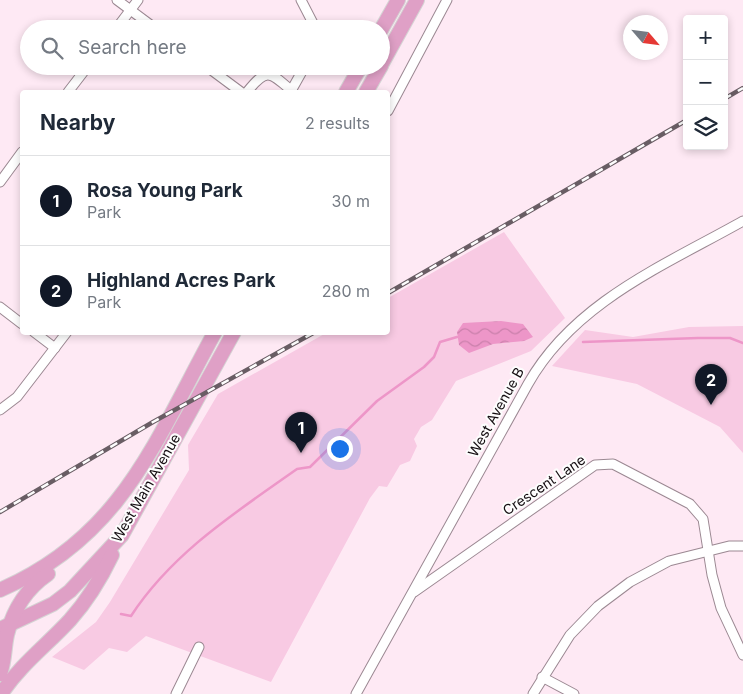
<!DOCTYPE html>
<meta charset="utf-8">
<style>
:root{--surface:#fff;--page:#f6f6f7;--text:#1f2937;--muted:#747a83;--line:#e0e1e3;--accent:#111827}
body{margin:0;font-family:Inter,sans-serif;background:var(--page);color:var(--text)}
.controls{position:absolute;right:15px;top:15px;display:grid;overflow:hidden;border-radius:5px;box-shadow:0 2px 8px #0003}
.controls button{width:45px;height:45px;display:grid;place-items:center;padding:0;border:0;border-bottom:1px solid var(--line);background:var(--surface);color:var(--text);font:25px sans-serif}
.compass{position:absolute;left:623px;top:15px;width:45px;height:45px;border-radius:50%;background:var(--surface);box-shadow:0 2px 8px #0003;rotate:118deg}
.you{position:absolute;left:339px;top:448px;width:18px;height:18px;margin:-12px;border:4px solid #fff;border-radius:50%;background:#1a73e8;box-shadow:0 0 0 8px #1a73e833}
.badge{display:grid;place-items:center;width:32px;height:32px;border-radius:50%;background:var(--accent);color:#fff;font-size:16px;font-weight:700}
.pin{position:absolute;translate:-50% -41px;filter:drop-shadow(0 1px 2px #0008)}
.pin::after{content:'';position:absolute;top:26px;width:18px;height:15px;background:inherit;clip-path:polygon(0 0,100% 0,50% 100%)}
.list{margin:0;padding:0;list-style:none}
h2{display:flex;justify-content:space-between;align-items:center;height:65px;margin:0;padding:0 20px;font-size:21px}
h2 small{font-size:16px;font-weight:400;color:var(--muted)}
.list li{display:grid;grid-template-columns:32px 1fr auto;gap:15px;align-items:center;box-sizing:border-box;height:90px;padding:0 20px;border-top:1px solid var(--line)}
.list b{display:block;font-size:19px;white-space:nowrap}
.list p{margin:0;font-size:16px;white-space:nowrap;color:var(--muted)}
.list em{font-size:16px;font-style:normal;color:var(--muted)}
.icon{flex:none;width:28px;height:28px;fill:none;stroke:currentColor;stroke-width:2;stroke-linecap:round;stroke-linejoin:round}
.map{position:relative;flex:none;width:743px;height:694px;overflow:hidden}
.search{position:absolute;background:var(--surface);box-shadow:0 2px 8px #0003;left:20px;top:20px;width:370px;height:55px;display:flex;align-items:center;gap:12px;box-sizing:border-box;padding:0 18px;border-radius:28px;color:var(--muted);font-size:19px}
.panel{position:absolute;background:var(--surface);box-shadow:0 2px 8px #0003;left:20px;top:90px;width:370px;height:245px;border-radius:5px}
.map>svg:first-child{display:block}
.park{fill:#f8cae3}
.water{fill:url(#water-waves)}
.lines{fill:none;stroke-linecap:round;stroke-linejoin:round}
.stream{stroke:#ed96c8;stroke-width:2.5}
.street-casing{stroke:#9b8892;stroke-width:11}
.primary-casing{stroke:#d5d4d4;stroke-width:16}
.street{stroke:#fff;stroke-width:9}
.primary{stroke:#dfa0c6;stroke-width:14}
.rail-casing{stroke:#695d64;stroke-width:4.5}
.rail{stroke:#fdfdfd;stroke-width:2.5;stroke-dasharray:8;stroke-linecap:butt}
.labels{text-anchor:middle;stroke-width:4;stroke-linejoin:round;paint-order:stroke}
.street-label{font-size:14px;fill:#150e12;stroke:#fdfdfd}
</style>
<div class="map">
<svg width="743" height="694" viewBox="0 0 743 694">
<defs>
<pattern id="water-waves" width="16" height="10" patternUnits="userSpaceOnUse" patternTransform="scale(1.25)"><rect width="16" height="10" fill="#ed96c8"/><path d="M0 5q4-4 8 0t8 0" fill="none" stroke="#ca80ab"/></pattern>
</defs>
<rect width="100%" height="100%" fill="#fee9f4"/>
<g class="park">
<polygon points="504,232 565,318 531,351 456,381 432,420 421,427 414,439 417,446 410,461 400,465 387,487 379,486 370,498 271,682 146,636 127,652 109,648 84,670 52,657 96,622 110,602 189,470 188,445 218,394 326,333 388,332 388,298"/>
<polygon points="743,326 743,453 720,427 637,384 552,366 585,330 633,337 689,327"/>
</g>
<polygon class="water" points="501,321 523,324 533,337 524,341 493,344 469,353 459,345 457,332 463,323"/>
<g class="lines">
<g class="stream">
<polyline points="583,342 698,338 730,338 743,343"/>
<path d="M 121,614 L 131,616 C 172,553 236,512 297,469 L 310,467 L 377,401 L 424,367 L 434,357 L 440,342 L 457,337"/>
</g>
<defs>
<g id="street">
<polyline points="117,0 156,29"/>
<polyline points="301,0 316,29"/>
<polyline points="116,29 138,0"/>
<polyline points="206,66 241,92"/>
<polyline points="291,91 305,66"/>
<polyline points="68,92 88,66"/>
<path d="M 247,92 C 267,67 270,72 293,92"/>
<polyline points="388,111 447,0"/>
<polyline points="0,182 22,152"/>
<polyline points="0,307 22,324"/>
<polyline points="34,332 55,348"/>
<polyline points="0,410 17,397 67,332"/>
<polyline points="414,592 595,465 613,464 690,504 703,519 712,575 721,608 743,655"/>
<polyline points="542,677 574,694"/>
<polyline points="176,694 199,647"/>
<path d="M 356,694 L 528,384 C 574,302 665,265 743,221"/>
<polyline points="533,694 570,635 598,606 630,582 669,561 729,546 743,546"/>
</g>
<g id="primary">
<polyline points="381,30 398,0"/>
<polyline points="381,65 417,0"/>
<polyline points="346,92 361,66"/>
<polyline points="366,92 381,66"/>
<path d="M 0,590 C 122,537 155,441 215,332"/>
<polyline points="0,629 53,604 70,591 122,535 234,332"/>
<path d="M 0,674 C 5,661 4,648 7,635 C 13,610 26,589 48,574"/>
<path d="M 1,694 C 20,665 47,645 70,620 C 87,601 101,578 112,555"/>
</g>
</defs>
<use href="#street" class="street-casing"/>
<use href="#primary" class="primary-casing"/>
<use href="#street" class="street"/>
<use href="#primary" class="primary"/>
<defs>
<g id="rail">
<polyline points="724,99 743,88"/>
<polyline points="388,293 687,120"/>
<polyline points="0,512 153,422 315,332"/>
</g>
</defs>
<use href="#rail" class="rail-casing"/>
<use href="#rail" class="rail"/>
</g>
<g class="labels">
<g class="street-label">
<text transform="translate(496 412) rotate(-61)" y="5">West Avenue B</text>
<text transform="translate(544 485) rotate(-34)" y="5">Crescent Lane</text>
<text transform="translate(146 488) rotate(-60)" y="5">West Main Avenue</text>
</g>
</g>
</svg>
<div class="controls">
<button>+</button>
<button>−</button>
<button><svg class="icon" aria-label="layers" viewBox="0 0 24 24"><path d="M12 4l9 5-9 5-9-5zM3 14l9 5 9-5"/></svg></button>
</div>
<svg class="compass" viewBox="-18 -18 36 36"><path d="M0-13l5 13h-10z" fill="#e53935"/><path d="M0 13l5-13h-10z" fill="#747a83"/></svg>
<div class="you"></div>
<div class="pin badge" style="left:301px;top:453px">1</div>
<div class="pin badge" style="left:711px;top:405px">2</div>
<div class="search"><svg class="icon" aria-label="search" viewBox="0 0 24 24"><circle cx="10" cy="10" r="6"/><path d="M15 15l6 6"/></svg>Search here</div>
<section class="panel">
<h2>Nearby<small>2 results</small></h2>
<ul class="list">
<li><span class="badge">1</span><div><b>Rosa Young Park</b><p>Park</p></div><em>30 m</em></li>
<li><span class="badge">2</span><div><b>Highland Acres Park</b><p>Park</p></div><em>280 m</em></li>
</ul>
</section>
</div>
